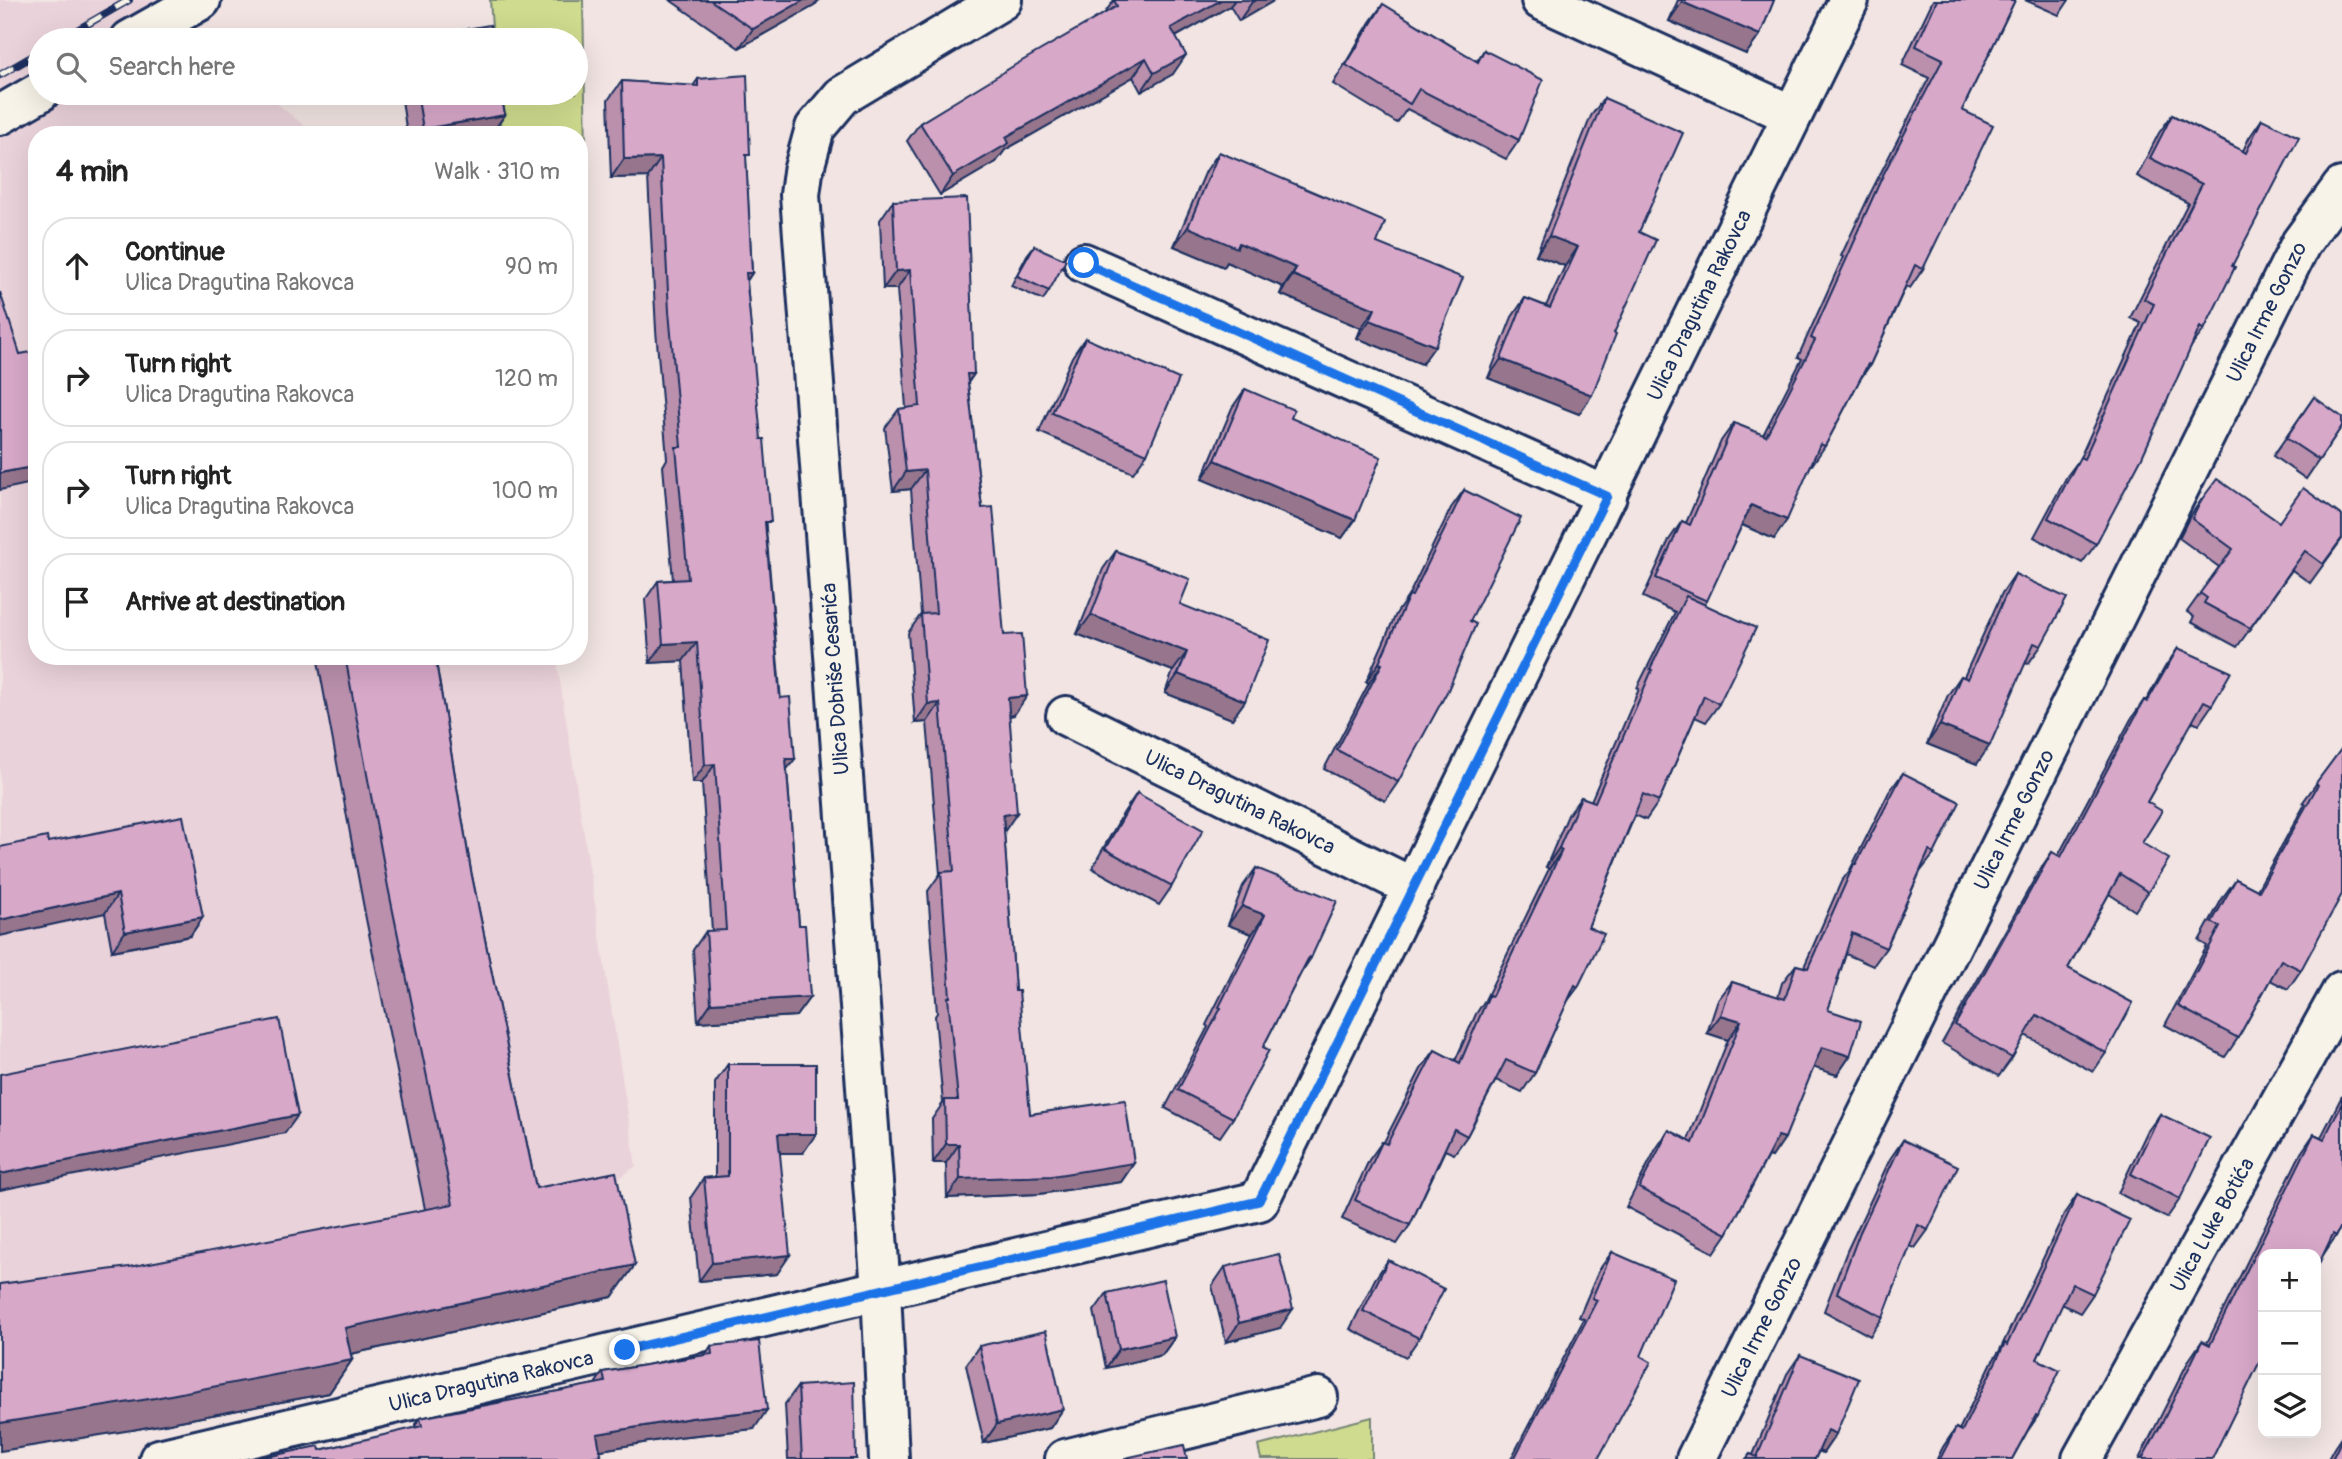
<!DOCTYPE html>
<meta charset="utf-8">
<style>
:root{--surface:#fff;--page:#f6f6f6;--text:#222;--muted:#767676;--line:#e0e0e0}
body{margin:0;font-family:Pangolin,sans-serif;background:var(--page);color:var(--text)}
.controls{position:absolute;right:21px;bottom:21px;display:grid;overflow:hidden;border-radius:14px;box-shadow:0 7px 28px #0002}
.controls button{width:63px;height:63px;display:grid;place-items:center;padding:0;border:0;border-bottom:2px solid var(--line);background:var(--surface);color:var(--text);font:35px sans-serif}
.stop{position:absolute;width:21px;height:21px;margin:-16px;border:5px solid #1a73e8;border-radius:50%;background:#fff}
.stop.end{background:#1a73e8;border-color:#fff;box-shadow:0 2px 7px #0008}
.list{margin:0;padding:0;list-style:none}
h2{display:flex;justify-content:space-between;align-items:center;height:91px;margin:0;padding:0 28px;font-size:30px}
h2 small{font-size:23px;font-weight:400;color:var(--muted)}
.list li{display:grid;grid-template-columns:46px 1fr auto;gap:21px;align-items:center;box-sizing:border-box;height:98px;margin:0 14px 14px;padding:0 14px;border:2px solid var(--line);border-radius:28px}
.list b{display:block;font-size:26px;white-space:nowrap}
.list p{margin:0;font-size:23px;white-space:nowrap;color:var(--muted)}
.list em{font-size:23px;font-style:normal;color:var(--muted)}
.icon{flex:none;width:38px;height:38px;fill:none;stroke:currentColor;stroke-width:2;stroke-linecap:round;stroke-linejoin:round}
.map{position:relative;flex:none;width:2342px;height:1459px;overflow:hidden}
.search{position:absolute;background:var(--surface);box-shadow:0 7px 28px #0002;left:28px;top:28px;width:560px;height:77px;display:flex;align-items:center;gap:18px;box-sizing:border-box;padding:0 24px;border-radius:38px;color:var(--muted);font-size:26px}
.panel{position:absolute;background:var(--surface);box-shadow:0 7px 28px #0002;left:28px;top:126px;width:560px;height:539px;border-radius:28px}
.map>svg:first-child{display:block}
.built{fill:#ead2da}
.green{fill:#cfdb8e;stroke:#758576;stroke-width:2}
.lines{fill:none;stroke-linecap:round;stroke-linejoin:round}
.minor-casing{stroke:#1b2f5e;stroke-width:44}
.minor{stroke:#f7f3e8;stroke-width:38}
.rail-casing{stroke:#1b2f5e;stroke-width:8}
.rail{stroke:#f7f3e8;stroke-width:5;stroke-dasharray:16;stroke-linecap:butt}
.wall{fill:#ba90ad;stroke:#1b2f5e;stroke-width:2}
.shaded-wall{fill:#97768d;stroke:#1b2f5e;stroke-width:2}
.building{fill:#d8a8c9;stroke:#1b2f5e;stroke-width:2}
.route{stroke:#1a73e8;stroke-width:9}
.labels{text-anchor:middle;stroke-width:5;stroke-linejoin:round;paint-order:stroke}
.street-label{font-size:21px;fill:#1b2f5e;stroke:#f7f3e8}
</style>
<div class="map">
<svg width="2342" height="1459" viewBox="0 0 2342 1459">
<rect width="100%" height="100%" fill="#f1e4e2"/>
<filter id="ink" filterUnits="userSpaceOnUse"><feTurbulence type="fractalNoise" baseFrequency=".0143" numOctaves="2"/><feDisplacementMap in="SourceGraphic" scale="14" xChannelSelector="R" yChannelSelector="G"/><feConvolveMatrix kernelMatrix="1 2 1 2 8 2 1 2 1" color-interpolation-filters="sRGB"/></filter>
<g filter="url(#ink)">
<polygon class="built" points="0,0 168,0 182,26 199,40 40,40 40,93 264,93 316,135 37,135 37,656 556,656 636,1166 612,1184 0,1304"/>
<g class="green">
<polygon points="490,0 583,0 586,148 579,148 579,135 501,135 498,93 576,93 576,40 493,40"/>
<polygon points="1372,1417 1372,1459 1261,1459 1258,1446"/>
</g>
<g class="lines">
<defs>
<g id="minor">
<polyline points="1541,0 1792,115"/>
<polyline points="130,40 201,0"/>
<polyline points="0,115 40,92"/>
<polyline points="1084,263 1607,496"/>
<path id="s1" d="M 1066,716 L 1414,888"/>
<path id="s2" d="M 159,1459 L 1259,1201 L 1849,0"/>
<polyline points="889,1459 881,1290 800,195 803,172 815,128 842,96 1002,0"/>
<polyline points="1065,1459 1318,1397"/>
<path id="s3" d="M 1696,1459 L 2301,243 L 2342,187"/>
<path id="s4" d="M 2082,1459 L 2342,991"/>
</g>
</defs>
<use href="#minor" class="minor-casing"/>
<use href="#minor" class="minor"/>
<defs>
<g id="rail">
<polyline points="60,40 129,0"/>
<polyline points="0,75 40,52"/>
</g>
</defs>
<use href="#rail" class="rail-casing"/>
<use href="#rail" class="rail"/>
</g>
<g class="wall">
<polygon points="670,0 819,0 814,6 739,48"/>
<polygon points="1114,0 1275,0 1239,21 1230,6 1176,37 1173,74 1141,92 1133,77 1005,150 996,162 940,195 907,141 920,123 1104,14"/>
<polygon points="1678,0 1774,0 1760,35 1746,54 1669,21"/>
<polygon points="1933,0 2015,0 1962,110 1923,269 1910,288 1906,286 1870,365 1859,381 1825,446 1812,465 1811,465 1774,539 1742,525 1705,604 1719,704 1706,722 1695,717 1659,801 1646,820 1635,815 1588,927 1578,987 1567,1002 1535,1073 1522,1092 1496,1080 1467,1136 1454,1154 1445,1150 1410,1225 1397,1244 1342,1219 1369,1160 1382,1142 1384,1142 1421,1069 1435,1050 1455,1061 1476,1014 1485,1000 1549,869 1546,867 1568,815 1581,797 1591,801 1639,689 1637,688 1675,612 1643,597 1669,540 1682,521 1686,523 1721,441 1734,423 1763,435 1802,359 1798,357 1843,257 1841,256 1870,194 1929,78 1902,65"/>
<polygon points="2025,0 2069,0 2059,15"/>
<polygon points="1383,4 1477,61 1484,50 1519,140 1506,159 1407,109 1397,123 1333,84 1370,22"/>
<polygon points="698,79 746,160 752,273 747,281 766,529 787,770 799,925 810,997 796,1016 698,1022 693,950 706,931 712,931 702,783 692,783 683,661 650,663 645,600 658,581 673,580 663,466 667,459 656,330 648,177 611,178 608,100 622,81 693,86"/>
<polygon points="401,93 501,93 505,115 491,134 407,135"/>
<polygon points="1604,98 1639,232 1614,333 1579,414 1488,378 1512,317 1525,298 1546,306 1565,266 1536,255 1591,116"/>
<polygon points="2172,115 2243,151 2249,138 2262,119 2232,266 2204,330 2190,348 2096,544 2082,563 2034,537 2067,476 2079,460 2141,323 2130,318 2188,203 2137,176 2159,133"/>
<polygon points="1219,152 1377,243 1422,364 1357,338 1361,328 1280,294 1283,287 1227,262 1224,267 1174,246 1206,171"/>
<polygon points="893,201 974,374 968,383 982,508 1004,635 1014,715 1009,716 1004,832 1015,991 1030,1114 1134,1163 1121,1182 1039,1194 947,1198 946,1163 933,1163 932,1119 943,1103 935,1016 937,1013 928,891 940,874 927,722 915,723 908,633 921,614 911,489 893,491 885,428 899,409 906,408 897,289 883,289 880,220"/>
<polygon points="1034,246 1049,291 1043,300 1011,286 1027,255"/>
<polygon points="1085,338 1147,454 1133,473 1039,432 1072,357"/>
<polygon points="1245,389 1291,418 1355,520 1342,538 1202,479 1232,408"/>
<polygon points="2314,397 2342,426 2306,479 2273,456"/>
<polygon points="1464,490 1470,621 1398,782 1385,801 1324,769 1369,683 1366,682 1396,614 1409,595 1451,508"/>
<polygon points="2202,499 2279,522 2342,539 2310,583 2292,570 2237,647 2191,622 2194,617 2187,612 2219,567 2179,538 2189,518"/>
<polygon points="1116,551 1180,604 1245,701 1232,719 1165,693 1173,671 1077,634 1103,569"/>
<polygon points="2015,574 2041,646 2028,664 2025,663 1977,764 1927,744 1948,695 1961,676 1964,677 2002,593"/>
<polygon points="2178,648 2212,705 2199,724 2192,721 2147,802 2142,843 2148,892 2135,911 2109,894 2068,968 2106,1053 2093,1072 2025,1035 2012,1058 1999,1076 1942,1043 2039,871 2052,852 2058,856 2131,719 2144,700 2146,701 2165,667"/>
<polygon points="317,656 435,656 471,871 536,1188 635,1265 612,1297 351,1354 352,1360 329,1393 132,1430 425,1209 366,919"/>
<polygon points="2342,748 2301,970 2288,989 2270,980 2238,1038 2225,1057 2165,1025 2207,946 2199,941 2223,897 2236,879 2257,890 2305,804 2303,802"/>
<polygon points="1903,773 1934,854 1920,872 1886,948 1873,966 1846,954 1828,1010 1850,1056 1837,1075 1814,1067 1772,1157 1768,1156 1727,1234 1714,1253 1626,1207 1656,1149 1669,1130 1688,1140 1728,1040 1707,1033 1718,1000 1732,982 1778,997 1782,983 1796,965 1804,967 1841,882 1850,870 1889,792"/>
<polygon points="1137,793 1172,886 1159,905 1092,868 1124,812"/>
<polygon points="48,842 203,917 190,936 112,951 105,913"/>
<polygon points="1256,868 1311,958 1301,973 1263,1047 1233,1118 1220,1137 1165,1108 1208,1027 1206,1025 1252,934 1228,925 1243,886"/>
<polygon points="728,1064 803,1153 780,1153 777,1274 699,1281 691,1197 704,1178 715,1177 715,1083"/>
<polygon points="2342,1096 2342,1224 2336,1236 2323,1255 2263,1254 2212,1459 2139,1459 2189,1360 2202,1341 2207,1343 2301,1153 2314,1134 2321,1137"/>
<polygon points="2160,1114 2180,1199 2167,1218 2118,1193 2147,1132"/>
<polygon points="1903,1140 1928,1230 1915,1248 1910,1246 1883,1317 1870,1336 1824,1311 1847,1251 1890,1159"/>
<polygon points="2077,1195 2093,1294 2080,1313 2062,1304 2037,1359 2038,1416 2027,1432 2012,1459 1937,1459 1943,1447 1956,1428 1959,1430 1992,1362 2000,1350 2064,1214"/>
<polygon points="1612,1252 1641,1356 1598,1459 1511,1459 1584,1319 1579,1317 1599,1270"/>
<polygon points="1388,1260 1419,1338 1406,1357 1350,1329 1375,1279"/>
<polygon points="1225,1267 1280,1328 1226,1342 1212,1286"/>
<polygon points="1107,1293 1175,1337 1162,1355 1106,1368 1094,1311"/>
<polygon points="711,1346 754,1429 678,1437 600,1450 601,1455 598,1459 257,1459 320,1450 413,1429 420,1418 595,1384 603,1372 705,1355"/>
<polygon points="979,1346 1063,1409 1050,1428 984,1443 966,1365"/>
<polygon points="1800,1355 1836,1434 1823,1453 1819,1451 1815,1459 1746,1459 1750,1454 1753,1455 1787,1374"/>
<polygon points="798,1386 856,1459 788,1459 785,1404"/>
<polygon points="2342,1436 2342,1459 2328,1459 2334,1448"/>
</g>
<g class="shaded-wall">
<polygon points="804,0 819,0 814,6 739,48 753,29"/>
<polygon points="1221,0 1235,0 1230,6 1157,47 1171,28"/>
<polygon points="1257,0 1275,0 1239,21 1252,2"/>
<polygon points="1682,2 1760,35 1746,54 1669,21"/>
<polygon points="1186,55 1173,74 1141,92 1154,73"/>
<polygon points="1146,58 1133,77 1005,150 996,162 940,195 953,176 1006,137"/>
<polygon points="505,115 491,134 419,135 423,129"/>
<polygon points="661,158 648,177 611,178 624,159"/>
<polygon points="1188,227 1239,243 1296,268 1283,287 1227,262 1224,267 1174,246"/>
<polygon points="1549,236 1578,247 1565,266 1536,255"/>
<polygon points="910,270 897,289 883,289 896,271"/>
<polygon points="746,273 752,273 739,291"/>
<polygon points="1293,275 1375,309 1361,328 1280,294"/>
<polygon points="1370,320 1435,346 1422,364 1357,338"/>
<polygon points="1501,359 1592,395 1579,414 1488,378"/>
<polygon points="967,374 974,374 961,392"/>
<polygon points="1215,460 1355,520 1342,538 1202,479"/>
<polygon points="37,466 37,482 0,490 0,473"/>
<polygon points="925,470 911,489 893,491 906,472"/>
<polygon points="1751,505 1787,520 1774,539 1738,523"/>
<polygon points="1091,615 1187,652 1173,671 1077,634"/>
<polygon points="697,642 683,661 650,663 663,644"/>
<polygon points="1379,663 1382,664 1369,683 1366,682"/>
<polygon points="1178,674 1245,701 1232,719 1165,693"/>
<polygon points="1027,696 1014,715 995,717 1008,698"/>
<polygon points="940,703 927,722 915,723 928,704"/>
<polygon points="1940,725 1990,745 1977,764 1927,744"/>
<polygon points="786,759 795,759 781,777"/>
<polygon points="715,764 702,783 692,783 705,765"/>
<polygon points="1017,813 1004,832 1003,815"/>
<polygon points="1559,848 1562,850 1549,869 1546,867"/>
<polygon points="118,894 105,913 0,936 0,920"/>
<polygon points="1242,906 1265,915 1252,934 1228,925"/>
<polygon points="203,917 190,936 112,951 125,932"/>
<polygon points="810,997 796,1016 698,1022 711,1003"/>
<polygon points="1721,1015 1741,1021 1728,1040 1707,1033"/>
<polygon points="1822,1047 1850,1056 1837,1075 1809,1066"/>
<polygon points="298,1115 285,1133 0,1190 0,1174"/>
<polygon points="778,1134 816,1134 803,1153 764,1153"/>
<polygon points="1778,1136 1785,1138 1772,1157 1765,1155"/>
<polygon points="946,1144 959,1144 946,1163 933,1163"/>
<polygon points="1134,1163 1121,1182 1039,1194 947,1198 960,1179"/>
<polygon points="790,1255 777,1274 699,1281 712,1263"/>
<polygon points="635,1265 612,1297 323,1360 345,1328"/>
<polygon points="1293,1309 1280,1328 1226,1342 1239,1323"/>
<polygon points="1175,1337 1162,1355 1106,1368 1119,1349"/>
<polygon points="352,1360 329,1393 132,1430 0,1451 0,1423"/>
<polygon points="1063,1409 1050,1428 984,1443 997,1424"/>
<polygon points="767,1410 754,1429 678,1437 584,1453 597,1434 691,1418"/>
<polygon points="1828,1430 1836,1434 1823,1453 1814,1449"/>
<polygon points="601,1455 598,1459 580,1459"/>
</g>
<g class="building">
<polygon points="710,0 804,0 753,29"/>
<polygon points="1114,0 1221,0 1171,28 1186,55 1154,73 1146,58 1006,137 1009,143 953,176 920,123 1015,65 1117,6"/>
<polygon points="1683,0 1774,0 1760,35 1682,2"/>
<polygon points="1937,0 2015,0 1962,110 1993,125 1923,269 1915,265 1870,365 1868,364 1825,446 1820,444 1787,520 1751,505 1707,601 1656,578 1682,521 1690,525 1734,423 1766,436 1815,340 1811,338 1856,238 1855,237 1883,175 1943,59 1916,46"/>
<polygon points="1383,4 1478,62 1484,50 1543,80 1519,140 1419,89 1410,104 1346,65"/>
<polygon points="490,25 492,40 408,40 408,39"/>
<polygon points="747,75 750,155 746,155 752,273 746,273 761,439 764,439 771,522 765,522 780,698 790,697 795,759 786,759 799,925 805,925 810,997 711,1003 706,931 726,930 715,764 705,765 697,642 663,644 658,581 688,579 676,447 681,447 669,311 661,158 624,159 622,81 698,86 698,79"/>
<polygon points="417,93 501,93 505,115 423,129"/>
<polygon points="1604,98 1683,133 1639,232 1656,240 1614,333 1616,334 1592,395 1501,359 1525,298 1550,308 1578,247 1549,236"/>
<polygon points="2172,115 2246,153 2262,119 2299,137 2232,266 2235,267 2204,330 2200,327 2142,457 2096,544 2048,518 2080,457 2084,459 2154,304 2144,299 2202,184 2150,158"/>
<polygon points="1219,152 1385,222 1377,243 1463,278 1435,346 1370,320 1375,309 1293,275 1296,268 1239,243 1237,248 1188,227"/>
<polygon points="967,198 974,374 967,374 982,508 993,507 1004,635 1022,634 1027,696 1008,698 1017,813 1003,815 1015,991 1019,991 1030,1114 1125,1100 1134,1163 1052,1176 960,1179 959,1144 946,1144 945,1100 958,1100 948,997 950,997 941,872 954,871 940,703 928,704 921,614 936,613 925,470 906,472 899,409 920,406 910,270 896,271 893,201"/>
<polygon points="1034,246 1066,260 1049,291 1017,276"/>
<polygon points="0,292 20,354 37,351 37,466 0,473"/>
<polygon points="1085,338 1179,379 1147,454 1052,413"/>
<polygon points="1245,389 1294,410 1291,418 1381,457 1355,520 1215,460"/>
<polygon points="2314,397 2342,417 2342,426 2319,460 2286,438"/>
<polygon points="2217,479 2279,522 2303,488 2342,516 2342,538 2323,564 2305,551 2250,628 2204,603 2207,598 2200,593 2233,549 2192,519 2202,499"/>
<polygon points="1464,490 1521,518 1470,621 1476,624 1448,690 1398,782 1337,750 1382,664 1379,663 1409,595 1412,596"/>
<polygon points="1116,551 1190,579 1180,604 1269,640 1245,701 1178,674 1187,652 1091,615"/>
<polygon points="2015,574 2067,598 2041,646 2034,643 1990,745 1940,725 1961,676 1968,679"/>
<polygon points="1686,596 1756,628 1719,704 1704,696 1659,801 1643,794 1588,927 1604,934 1578,987 1575,985 1535,1073 1506,1060 1467,1136 1454,1129 1410,1225 1355,1200 1382,1142 1387,1144 1435,1050 1460,1063 1489,995 1492,996 1562,850 1559,848 1581,797 1595,802 1652,670 1650,669"/>
<polygon points="2178,648 2231,672 2212,705 2204,701 2147,802 2162,811 2142,843 2169,859 2148,892 2120,874 2068,968 2133,1003 2106,1053 2037,1015 2012,1058 1955,1025 2052,852 2061,857 2144,700 2147,702"/>
<polygon points="345,656 435,656 471,871 536,1188 616,1172 635,1265 345,1328 352,1360 155,1398 0,1423 0,1284 129,1267 453,1204 388,887"/>
<polygon points="2342,748 2342,894 2301,970 2281,960 2238,1038 2178,1006 2220,927 2212,922 2236,879 2259,891 2318,785 2316,783"/>
<polygon points="1903,773 1960,802 1934,854 1929,851 1886,948 1852,933 1828,1010 1861,1021 1850,1056 1822,1047 1785,1138 1778,1136 1727,1234 1639,1188 1669,1130 1693,1143 1741,1021 1721,1015 1732,982 1785,999 1796,965 1808,968 1854,864 1856,864"/>
<polygon points="1137,793 1203,830 1172,886 1105,849"/>
<polygon points="183,816 203,917 125,932 118,894 0,920 0,847 47,837 48,842"/>
<polygon points="1256,868 1337,901 1311,958 1309,957 1263,1047 1269,1050 1233,1118 1178,1090 1221,1008 1219,1007 1265,915 1242,906"/>
<polygon points="279,1019 298,1115 0,1174 0,1074"/>
<polygon points="728,1064 816,1064 816,1134 778,1134 790,1255 712,1263 704,1178 728,1176"/>
<polygon points="2342,1103 2342,1224 2336,1236 2333,1234 2316,1270 2316,1254 2263,1254 2263,1355 2212,1459 2142,1459 2163,1421 2202,1341 2210,1345 2314,1134 2324,1139"/>
<polygon points="2160,1114 2210,1138 2180,1199 2131,1174"/>
<polygon points="1903,1140 1958,1166 1928,1230 1918,1225 1883,1317 1837,1293 1860,1232"/>
<polygon points="2077,1195 2130,1220 2093,1294 2072,1284 2037,1359 2060,1370 2038,1416 2036,1415 2012,1459 1940,1459 1956,1428 1962,1431 2005,1343 2007,1345"/>
<polygon points="1612,1252 1674,1279 1641,1356 1651,1362 1598,1459 1514,1459 1597,1300 1592,1298"/>
<polygon points="1279,1254 1293,1309 1239,1323 1225,1267"/>
<polygon points="1388,1260 1444,1289 1419,1338 1363,1311"/>
<polygon points="1163,1280 1175,1337 1119,1349 1107,1293"/>
<polygon points="1046,1331 1063,1409 997,1424 979,1346"/>
<polygon points="759,1341 767,1410 691,1418 597,1434 601,1455 580,1459 529,1459 529,1458 524,1459 257,1459 319,1446 320,1450 422,1426 420,1418 605,1382 603,1372 712,1354 711,1346"/>
<polygon points="1800,1355 1859,1379 1836,1434 1828,1430 1815,1459 1747,1459 1750,1454 1757,1457"/>
<polygon points="854,1382 856,1459 802,1459 798,1386"/>
<polygon points="2342,1439 2342,1459 2332,1459"/>
<polygon points="1184,1445 1187,1459 1125,1459 1125,1458"/>
</g>
</g>
<g class="lines" filter="url(#ink)">
<polyline class="route" points="625,1350 1259,1201 1607,496 1084,263"/>
</g>
<g class="labels">
<g class="street-label">
<text dy="7" stroke="none"><textPath href="#s2" startOffset="2128">Ulica Dragutina Rakovca</textPath></text>
<text dy="7" stroke="none"><textPath href="#s3" startOffset="1281">Ulica Irme Gonzo</textPath></text>
<text transform="translate(835 679) rotate(-94)" y="7">Ulica Dobriše Cesarića</text>
<text dy="7" stroke="none"><textPath href="#s1" startOffset="194">Ulica Dragutina Rakovca</textPath></text>
<text dy="7" stroke="none"><textPath href="#s3" startOffset="714">Ulica Irme Gonzo</textPath></text>
<text dy="7" stroke="none"><textPath href="#s4" startOffset="268">Ulica Luke Botića</textPath></text>
<text dy="7" stroke="none"><textPath href="#s3" startOffset="147">Ulica Irme Gonzo</textPath></text>
<text dy="7" stroke="none"><textPath href="#s2" startOffset="341">Ulica Dragutina Rakovca</textPath></text>
</g>
</g>
</svg>
<div class="controls">
<button>+</button>
<button>−</button>
<button><svg class="icon" aria-label="layers" viewBox="0 0 24 24"><path d="M12 4l9 5-9 5-9-5zM3 14l9 5 9-5"/></svg></button>
</div>
<div class="stop" style="left:1084px;top:263px"></div>
<div class="stop end" style="left:625px;top:1350px"></div>
<div class="search"><svg class="icon" aria-label="search" viewBox="0 0 24 24"><circle cx="10" cy="10" r="6"/><path d="M15 15l6 6"/></svg>Search here</div>
<section class="panel">
<h2>4 min<small>Walk · 310 m</small></h2>
<ul class="list">
<li><svg class="icon" aria-label="ahead" viewBox="0 0 24 24"><path d="M12 20V5M6 11l6-6 6 6"/></svg><div><b>Continue</b><p>Ulica Dragutina Rakovca</p></div><em>90 m</em></li>
<li><svg class="icon" aria-label="right" viewBox="0 0 24 24"><path d="M7 20v-9h11M14 6l5 5-5 5"/></svg><div><b>Turn right</b><p>Ulica Dragutina Rakovca</p></div><em>120 m</em></li>
<li><svg class="icon" aria-label="right" viewBox="0 0 24 24"><path d="M7 20v-9h11M14 6l5 5-5 5"/></svg><div><b>Turn right</b><p>Ulica Dragutina Rakovca</p></div><em>100 m</em></li>
<li><svg class="icon" aria-label="arrive" viewBox="0 0 24 24"><path d="M6 21V4h12l-3 4 3 4H6"/></svg><div><b>Arrive at destination</b></div></li>
</ul>
</section>
</div>
